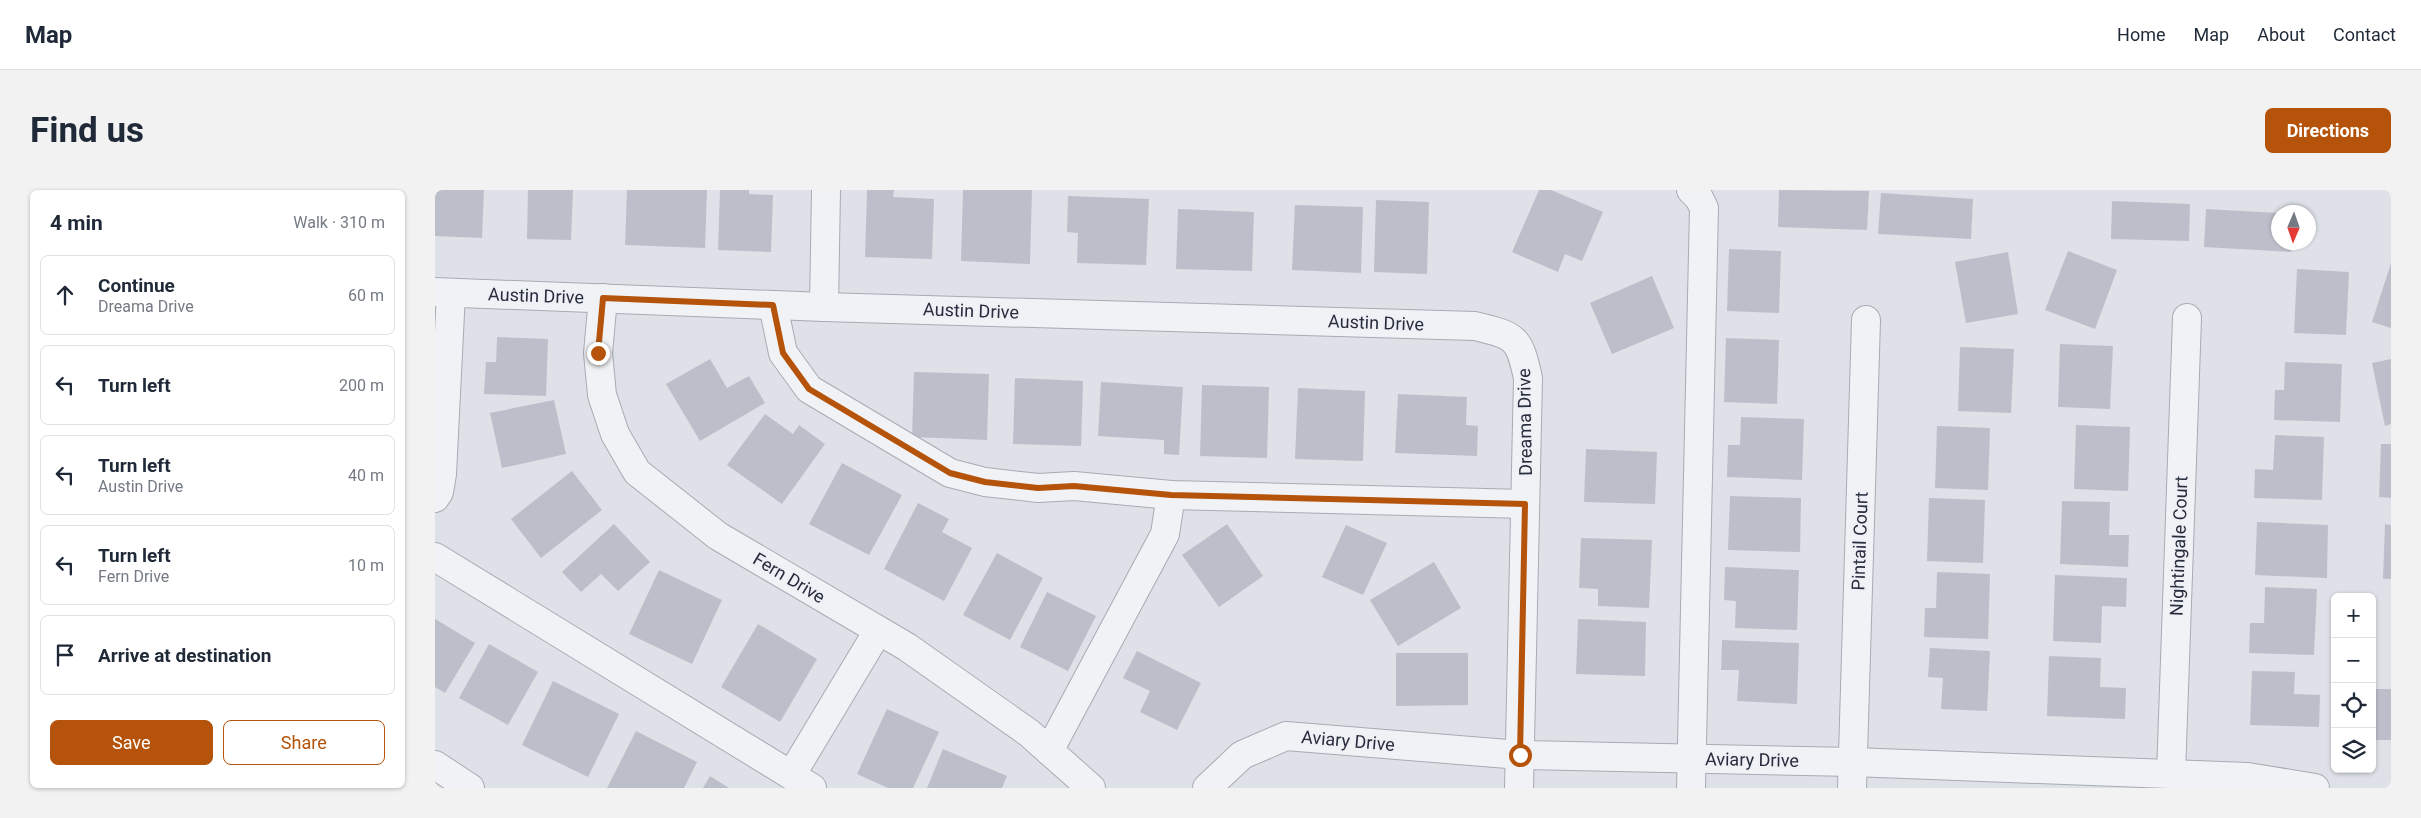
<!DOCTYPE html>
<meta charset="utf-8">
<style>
:root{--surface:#fff;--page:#f2f2f3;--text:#1f2937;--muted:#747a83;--line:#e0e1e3;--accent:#b45309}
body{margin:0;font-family:Roboto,sans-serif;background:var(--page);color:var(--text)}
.controls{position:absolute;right:15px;bottom:15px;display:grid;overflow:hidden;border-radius:8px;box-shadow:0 1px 4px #0004}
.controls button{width:45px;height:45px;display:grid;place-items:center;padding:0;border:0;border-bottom:1px solid var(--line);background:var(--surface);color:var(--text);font:25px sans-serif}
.compass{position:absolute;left:1836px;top:15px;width:45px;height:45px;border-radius:50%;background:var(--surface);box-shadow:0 1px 4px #0004;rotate:182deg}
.stop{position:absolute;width:15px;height:15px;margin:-11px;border:4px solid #b45309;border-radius:50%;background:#fff}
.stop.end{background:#b45309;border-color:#fff;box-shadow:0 1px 5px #0008}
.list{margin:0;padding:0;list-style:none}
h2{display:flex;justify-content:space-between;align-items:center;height:65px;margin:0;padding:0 20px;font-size:21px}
h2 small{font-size:16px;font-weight:400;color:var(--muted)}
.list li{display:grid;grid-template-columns:32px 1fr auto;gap:15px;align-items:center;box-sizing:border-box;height:80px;margin:0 10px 10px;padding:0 10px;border:1px solid var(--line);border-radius:8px}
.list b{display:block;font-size:19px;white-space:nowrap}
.list p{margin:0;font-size:16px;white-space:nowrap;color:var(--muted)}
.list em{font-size:16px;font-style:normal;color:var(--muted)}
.actions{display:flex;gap:10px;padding:15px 20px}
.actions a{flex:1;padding:11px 0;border:1px solid var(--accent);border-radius:8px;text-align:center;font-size:18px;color:var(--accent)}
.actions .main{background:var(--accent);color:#fff}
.icon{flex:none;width:28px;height:28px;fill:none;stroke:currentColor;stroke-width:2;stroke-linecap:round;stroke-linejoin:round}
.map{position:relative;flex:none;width:1956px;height:598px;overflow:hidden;border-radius:8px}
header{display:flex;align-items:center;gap:30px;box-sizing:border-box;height:70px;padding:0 25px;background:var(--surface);border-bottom:1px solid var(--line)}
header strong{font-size:24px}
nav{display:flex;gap:28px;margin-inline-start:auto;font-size:18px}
.intro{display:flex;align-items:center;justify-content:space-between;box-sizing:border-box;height:120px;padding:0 30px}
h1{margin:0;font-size:35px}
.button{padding:12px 22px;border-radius:8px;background:var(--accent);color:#fff;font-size:18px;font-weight:700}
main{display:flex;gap:30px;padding:0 30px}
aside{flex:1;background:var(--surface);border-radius:8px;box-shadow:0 1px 4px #0004}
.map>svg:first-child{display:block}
.building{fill:#bcbfca}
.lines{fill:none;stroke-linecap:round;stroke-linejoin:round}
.minor-casing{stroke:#a7abb4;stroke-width:30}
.minor{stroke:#f1f2f6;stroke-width:28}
.route{stroke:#b45309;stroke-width:6}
.labels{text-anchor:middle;stroke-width:4;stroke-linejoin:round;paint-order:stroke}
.street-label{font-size:18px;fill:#282d3e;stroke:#eef0f5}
</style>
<header>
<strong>Map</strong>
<nav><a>Home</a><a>Map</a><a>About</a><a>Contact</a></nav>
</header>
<div class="intro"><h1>Find us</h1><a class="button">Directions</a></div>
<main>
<aside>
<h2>4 min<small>Walk · 310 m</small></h2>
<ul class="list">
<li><svg class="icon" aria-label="ahead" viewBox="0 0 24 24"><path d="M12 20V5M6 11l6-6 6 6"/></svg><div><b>Continue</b><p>Dreama Drive</p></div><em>60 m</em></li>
<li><svg class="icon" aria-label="left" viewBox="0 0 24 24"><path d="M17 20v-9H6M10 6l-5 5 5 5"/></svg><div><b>Turn left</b></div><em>200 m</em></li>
<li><svg class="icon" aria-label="left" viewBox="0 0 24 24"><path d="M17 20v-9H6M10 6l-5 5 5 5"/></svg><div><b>Turn left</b><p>Austin Drive</p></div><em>40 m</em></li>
<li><svg class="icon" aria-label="left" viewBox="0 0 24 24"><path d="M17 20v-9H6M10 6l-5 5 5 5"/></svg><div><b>Turn left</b><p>Fern Drive</p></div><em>10 m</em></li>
<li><svg class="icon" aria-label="arrive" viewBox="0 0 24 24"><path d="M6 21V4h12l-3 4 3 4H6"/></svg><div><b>Arrive at destination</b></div></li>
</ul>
<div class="actions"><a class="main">Save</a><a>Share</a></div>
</aside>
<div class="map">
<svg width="1956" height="598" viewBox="0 0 1956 598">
<rect width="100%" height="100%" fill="#dee1e7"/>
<g class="building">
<polygon points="0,0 49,0 47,48 0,46"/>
<polygon points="93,0 138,0 136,50 92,49"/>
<polygon points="192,0 272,0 270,58 190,55"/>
<polygon points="285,0 314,0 314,4 338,5 336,62 283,60"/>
<polygon points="432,0 459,0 458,7 499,9 497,69 430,67"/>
<polygon points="528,0 597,0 595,74 526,71"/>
<polygon points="1104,0 1116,0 1168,22 1147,71 1130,64 1123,82 1077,62"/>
<polygon points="1344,0 1434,1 1432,40 1343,37"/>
<polygon points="1446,3 1538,9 1536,49 1443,44"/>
<polygon points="633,6 714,9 711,75 642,73 643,43 632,42"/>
<polygon points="941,10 994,12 992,84 939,82"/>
<polygon points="1677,11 1755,14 1754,51 1676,49"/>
<polygon points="860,15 928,17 926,83 857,80"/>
<polygon points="743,19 819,22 817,81 741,79"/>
<polygon points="1771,19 1844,23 1844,52 1856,52 1856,62 1769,57"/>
<polygon points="1294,59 1346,61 1344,123 1292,121"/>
<polygon points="1633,61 1682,80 1660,139 1610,120"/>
<polygon points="1573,62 1583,124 1531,133 1520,72"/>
<polygon points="1956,73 1956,138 1937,132"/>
<polygon points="1862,79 1914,82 1911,145 1859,143"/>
<polygon points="1217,86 1239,138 1177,164 1155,113"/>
<polygon points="62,147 113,149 111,206 49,204 51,172 61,172"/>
<polygon points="1291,148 1344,150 1342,214 1289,212"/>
<polygon points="1625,154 1678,156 1675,219 1623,217"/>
<polygon points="1525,157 1579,159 1576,223 1523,221"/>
<polygon points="275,169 292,198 314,186 330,213 265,251 231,194"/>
<polygon points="1956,169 1956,234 1950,236 1937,173"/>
<polygon points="1850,172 1907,174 1905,232 1839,230 1840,200 1849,200"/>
<polygon points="479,182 554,184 552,250 477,247"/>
<polygon points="580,188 648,191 646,256 578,254"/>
<polygon points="666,192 748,197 744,265 729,264 729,250 663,246"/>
<polygon points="767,195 834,197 832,268 765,266"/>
<polygon points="863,198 930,201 928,271 860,269"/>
<polygon points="963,204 1032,207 1031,235 1043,236 1042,266 960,263"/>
<polygon points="119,210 131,264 67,278 55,223"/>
<polygon points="330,224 358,244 364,235 390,254 347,314 292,275"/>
<polygon points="1306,227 1369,229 1367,290 1292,287 1293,255 1305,255"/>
<polygon points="1641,235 1695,237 1693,301 1639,299"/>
<polygon points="1502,236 1555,238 1553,300 1500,298"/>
<polygon points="1840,245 1889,247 1887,310 1819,308 1820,279 1838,280"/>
<polygon points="1946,254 1956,254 1956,308 1944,307"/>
<polygon points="1151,259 1222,262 1220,314 1149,312"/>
<polygon points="407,273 467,305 434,365 374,334"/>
<polygon points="137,281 167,320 106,368 76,329"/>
<polygon points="1295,306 1366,308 1365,362 1293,360"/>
<polygon points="1494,308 1550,310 1548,373 1492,371"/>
<polygon points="1627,311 1675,312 1674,345 1694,345 1693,377 1625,374"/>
<polygon points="483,313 514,329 507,342 537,358 509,411 449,379"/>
<polygon points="1822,332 1893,335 1892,388 1820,385"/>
<polygon points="179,334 215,372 183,401 166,384 146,402 127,382"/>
<polygon points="792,334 828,386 784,417 747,365"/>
<polygon points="1950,334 1956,335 1956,389 1948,389"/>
<polygon points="911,335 952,353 928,405 887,387"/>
<polygon points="1146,348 1217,350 1214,418 1163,416 1163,399 1144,398"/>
<polygon points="562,363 608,388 575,450 528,425"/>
<polygon points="999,372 1026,418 963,456 935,410"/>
<polygon points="1290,377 1364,380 1362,440 1300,438 1301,411 1289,410"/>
<polygon points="224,380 287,410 257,474 194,444"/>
<polygon points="1502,382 1555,384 1553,449 1489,447 1490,418 1501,418"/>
<polygon points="1620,385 1692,388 1691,417 1667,416 1666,453 1618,451"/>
<polygon points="1830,397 1882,399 1879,465 1814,463 1815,433 1829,433"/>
<polygon points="612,402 661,426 633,481 585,457"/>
<polygon points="0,429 40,453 10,503 0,497"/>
<polygon points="1143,429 1211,432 1210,486 1141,484"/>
<polygon points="323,434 382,469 345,532 286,497"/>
<polygon points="1287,450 1364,453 1362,514 1302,511 1304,480 1286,480"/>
<polygon points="54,454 103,482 73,535 24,508"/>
<polygon points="1495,458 1555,461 1552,521 1506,519 1508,488 1493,487"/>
<polygon points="702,461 766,493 742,540 705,522 715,501 688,488"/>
<polygon points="961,463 1033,463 1033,515 961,516"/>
<polygon points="1614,466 1666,468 1665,497 1691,498 1690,529 1612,526"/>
<polygon points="1817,481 1860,482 1859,504 1885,505 1884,537 1815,535"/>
<polygon points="118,491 184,524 153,587 87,555"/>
<polygon points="1941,499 1956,499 1956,550 1939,550"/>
<polygon points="452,519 504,542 478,598 453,598 422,584"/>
<polygon points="201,541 262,572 249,598 172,598"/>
<polygon points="508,559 572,586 567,598 492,598"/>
<polygon points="275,586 294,598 268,598"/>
</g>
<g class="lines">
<defs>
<g id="minor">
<polyline points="1256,0 1264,8 1269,18 1256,598"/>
<path d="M 0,102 L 389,117 L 1040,136 C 1081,146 1084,147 1093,188 L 1084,598"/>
<polyline points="168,108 163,163 167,205 180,244 202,282 283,346 472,457 594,543 656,598"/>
<polyline points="338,115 348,163 374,199 515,283 550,292 603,298 639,296 736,305 1090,314"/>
<polyline points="389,117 391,0"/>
<polyline points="0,308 4,302 7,284 16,103"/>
<polyline points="0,367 377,598"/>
<polyline points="614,561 730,344 736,305"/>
<polyline points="0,575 35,598"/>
<polyline points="357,584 443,441"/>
<polyline points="1736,584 1752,128"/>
<polyline points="772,598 807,565 851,546 1085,565 1418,572 1813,587 1880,598"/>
<polyline points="1417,598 1431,130"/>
</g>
</defs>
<use href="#minor" class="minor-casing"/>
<use href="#minor" class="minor"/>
</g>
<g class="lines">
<polyline class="route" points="163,163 168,108 338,115 348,163 374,199 515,283 550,292 603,298 639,296 736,305 1090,314 1085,565"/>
</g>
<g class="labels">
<g class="street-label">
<text transform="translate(101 106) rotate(2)" y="6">Austin Drive</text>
<text transform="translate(536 121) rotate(2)" y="6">Austin Drive</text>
<text transform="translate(941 133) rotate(2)" y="6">Austin Drive</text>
<text transform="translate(1090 232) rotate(-91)" y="6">Dreama Drive</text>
<text transform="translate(1425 351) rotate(-88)" y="6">Pintail Court</text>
<text transform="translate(1744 356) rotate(-88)" y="6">Nightingale Court</text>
<text transform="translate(354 388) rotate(31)" y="6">Fern Drive</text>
<text transform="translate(913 551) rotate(5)" y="6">Aviary Drive</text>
<text transform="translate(1317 570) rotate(1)" y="6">Aviary Drive</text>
</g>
</g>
</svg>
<div class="controls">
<button>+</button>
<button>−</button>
<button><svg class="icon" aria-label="locate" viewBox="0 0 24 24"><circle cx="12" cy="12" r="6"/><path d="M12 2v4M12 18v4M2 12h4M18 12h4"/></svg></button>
<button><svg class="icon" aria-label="layers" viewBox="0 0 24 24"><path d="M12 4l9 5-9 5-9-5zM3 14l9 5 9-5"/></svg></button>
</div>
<svg class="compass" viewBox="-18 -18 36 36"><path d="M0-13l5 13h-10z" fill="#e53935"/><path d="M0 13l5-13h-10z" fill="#747a83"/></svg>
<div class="stop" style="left:1085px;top:565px"></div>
<div class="stop end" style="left:163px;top:163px"></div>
</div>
</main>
